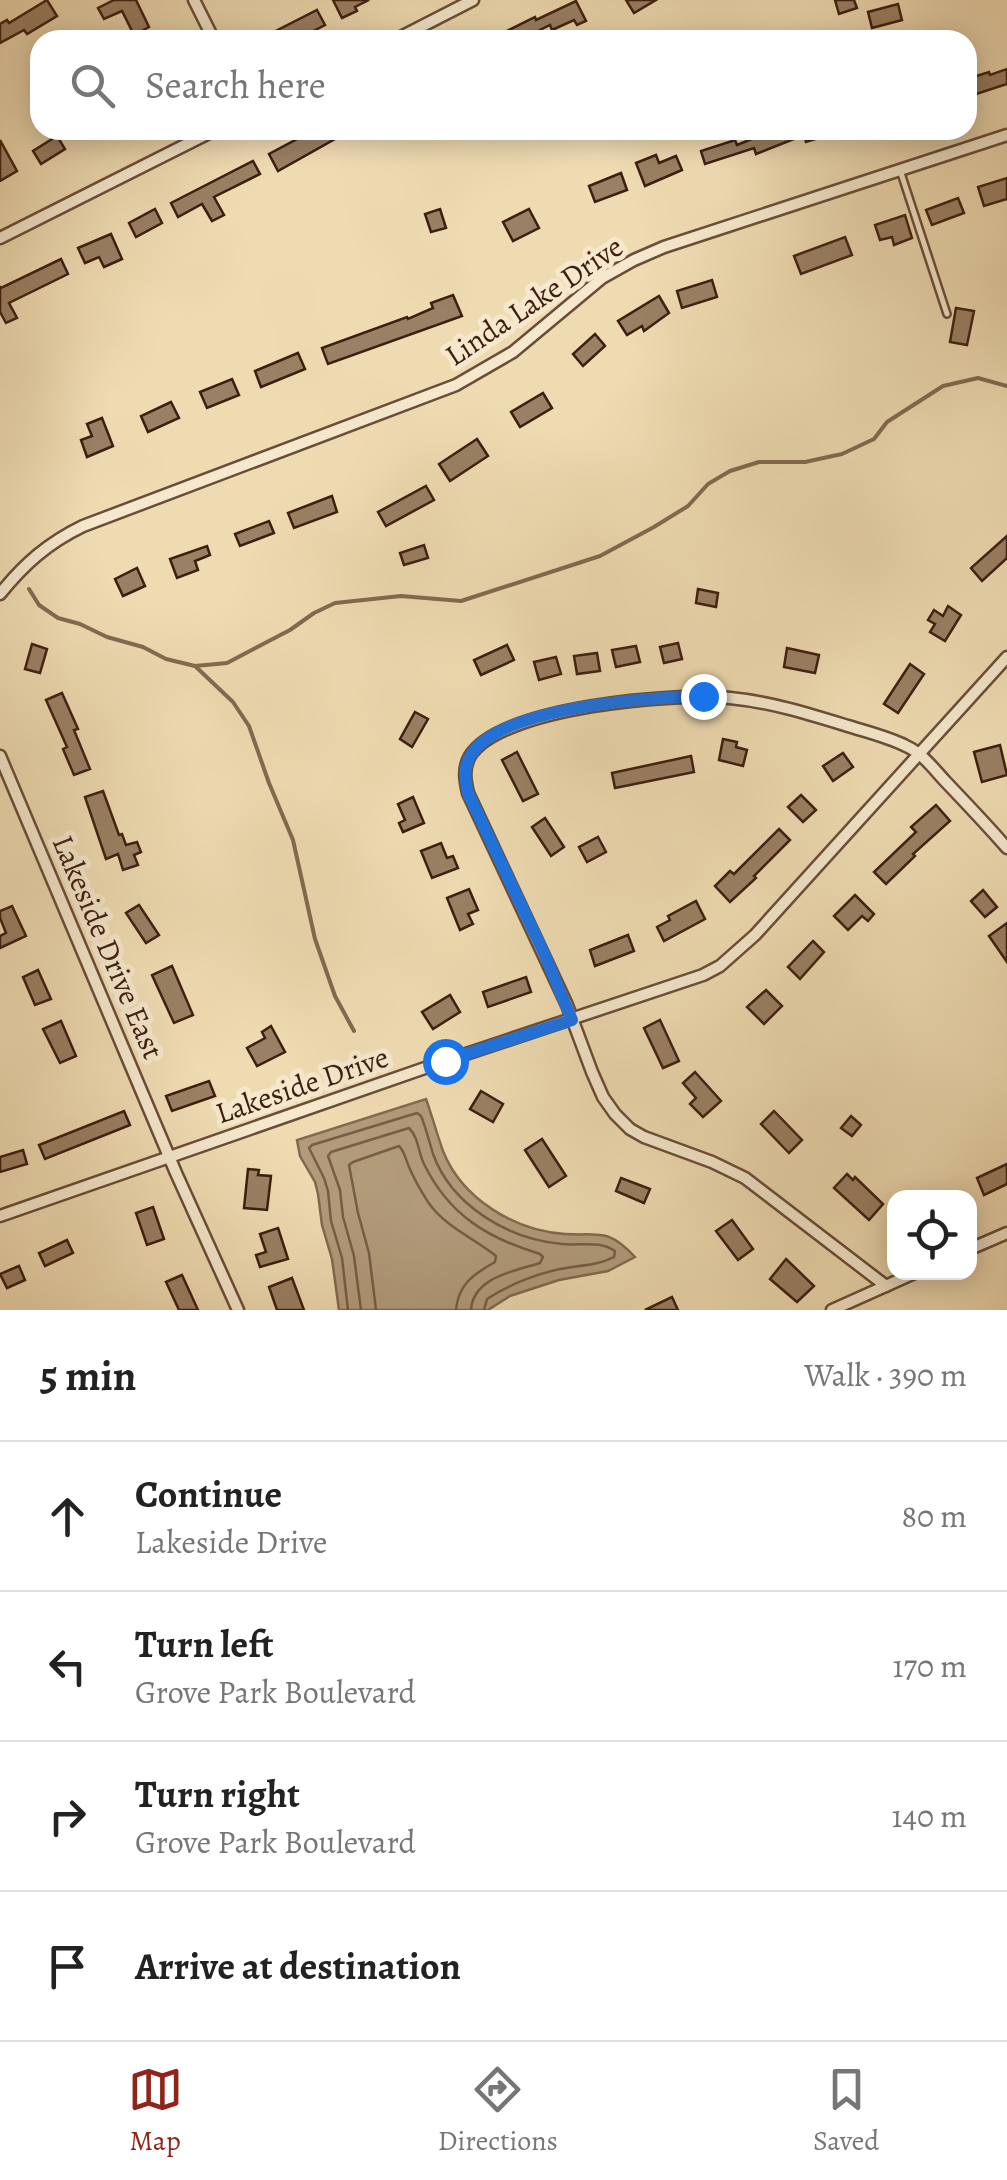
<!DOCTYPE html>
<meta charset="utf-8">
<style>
:root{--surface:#fff;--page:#f6f6f6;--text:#222;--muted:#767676;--line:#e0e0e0;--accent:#8f2418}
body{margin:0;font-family:Alegreya,serif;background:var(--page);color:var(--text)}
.controls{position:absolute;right:30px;bottom:30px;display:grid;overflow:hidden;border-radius:20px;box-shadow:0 5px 25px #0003}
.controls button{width:90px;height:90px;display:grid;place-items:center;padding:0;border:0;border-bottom:2px solid var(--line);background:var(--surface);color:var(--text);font:50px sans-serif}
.stop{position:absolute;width:30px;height:30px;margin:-22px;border:8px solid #1a73e8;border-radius:50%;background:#fff}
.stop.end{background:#1a73e8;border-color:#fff;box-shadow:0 2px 10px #0008}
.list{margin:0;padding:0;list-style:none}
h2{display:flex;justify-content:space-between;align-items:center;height:130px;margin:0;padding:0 40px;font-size:42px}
h2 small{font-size:32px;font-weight:400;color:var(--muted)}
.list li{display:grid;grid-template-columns:65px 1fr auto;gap:30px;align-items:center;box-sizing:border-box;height:150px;padding:0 40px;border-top:2px solid var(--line)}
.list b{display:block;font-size:38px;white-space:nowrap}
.list p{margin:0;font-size:32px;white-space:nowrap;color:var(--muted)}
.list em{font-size:32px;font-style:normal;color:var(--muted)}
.icon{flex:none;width:55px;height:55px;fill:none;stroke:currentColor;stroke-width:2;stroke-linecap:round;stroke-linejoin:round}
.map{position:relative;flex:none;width:1007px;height:1310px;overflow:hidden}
.search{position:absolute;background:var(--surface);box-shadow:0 5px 25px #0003;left:30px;right:30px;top:30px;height:110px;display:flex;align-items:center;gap:25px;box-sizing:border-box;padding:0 35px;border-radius:30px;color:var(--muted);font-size:38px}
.sheet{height:730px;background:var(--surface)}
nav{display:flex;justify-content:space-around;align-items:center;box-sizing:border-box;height:140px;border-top:2px solid var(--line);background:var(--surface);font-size:28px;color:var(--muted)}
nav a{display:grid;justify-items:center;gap:5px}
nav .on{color:var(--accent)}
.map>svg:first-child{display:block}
.water{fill:#b29b7b;stroke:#836950;stroke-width:2.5}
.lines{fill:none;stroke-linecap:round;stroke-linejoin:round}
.shore{stroke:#785c45;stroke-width:2.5}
.stream{stroke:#836950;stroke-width:4}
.building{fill:#9a8064;stroke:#3d1e0f;stroke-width:2.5}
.service-casing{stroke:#6a4d38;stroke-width:10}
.minor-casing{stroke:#6a4d38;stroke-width:15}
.service{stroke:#f5e8cd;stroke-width:5}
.minor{stroke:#f5e8cd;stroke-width:10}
.route{stroke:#1a73e8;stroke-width:12}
.labels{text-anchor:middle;stroke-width:10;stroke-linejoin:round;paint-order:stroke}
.street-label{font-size:30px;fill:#3d1e0f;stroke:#f5e8cd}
</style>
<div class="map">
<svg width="1007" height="1310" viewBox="0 0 1007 1310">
<rect width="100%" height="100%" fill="#efdbb2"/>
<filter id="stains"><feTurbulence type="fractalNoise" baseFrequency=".002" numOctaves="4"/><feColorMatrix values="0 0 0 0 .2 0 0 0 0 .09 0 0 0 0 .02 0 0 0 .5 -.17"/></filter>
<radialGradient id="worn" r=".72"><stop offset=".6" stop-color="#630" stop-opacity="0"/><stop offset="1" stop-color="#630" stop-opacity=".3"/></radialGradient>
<path class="water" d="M 426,1099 C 432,1116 437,1134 443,1151 C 462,1199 515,1231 565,1234 C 601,1236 608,1228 635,1257 L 608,1271 L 559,1280 L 510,1296 L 488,1310 L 339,1310 L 332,1259 L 322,1225 L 318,1194 L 315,1182 L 300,1156 L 297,1140 Z"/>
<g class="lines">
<g class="shore">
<path d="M 348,1310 L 342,1258 L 331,1221 L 328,1191 L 324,1178 L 309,1148 L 312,1145 L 417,1113 L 421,1116 C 426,1128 429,1141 433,1154 C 452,1206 508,1239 562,1244 C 580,1246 600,1240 615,1251 L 614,1257 C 597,1266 579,1265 560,1269 C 536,1274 508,1285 487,1299 L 484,1310"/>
<path d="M 361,1310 L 354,1256 L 343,1217 L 340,1190 L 328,1156 L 331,1152 L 409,1128 C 419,1138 418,1152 424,1164 C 449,1215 487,1238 540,1254 L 543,1257 L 540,1263 C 515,1271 473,1277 471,1310"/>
<path d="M 376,1310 L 369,1253 L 358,1213 L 349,1165 L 353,1162 L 399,1146 C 405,1152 405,1158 409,1167 C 414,1179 421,1191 428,1202 C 445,1227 474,1238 496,1256 L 495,1262 C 474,1274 458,1284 456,1310"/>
</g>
<g class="stream">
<polyline points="29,589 39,605 58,618 80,624 107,637 143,647 166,659 195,666 227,663 290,630 314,613 335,603 401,596 461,601 600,556 654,527 688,506 708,484 730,471 759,462 805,462 842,454 874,439 887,422 943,386 978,378 1007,386"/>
<polyline points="195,666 233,702 249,726 269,783 293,840 315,939 335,996 354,1031"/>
</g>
</g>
<g class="building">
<polygon points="47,0 57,16 27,34 24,30 0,43 0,24 7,20 9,23"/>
<polygon points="114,0 136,0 149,27 134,35 122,11 104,19 98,8"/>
<polygon points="333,0 369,0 355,7 357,11 342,18"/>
<polygon points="626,0 656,0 634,13"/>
<polygon points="835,0 854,0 857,8 839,14"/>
<polygon points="576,1 586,21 577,25 574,20 552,30 550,25 534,33 538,40 489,40 535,17 536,20"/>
<polygon points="898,4 902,20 872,28 868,12"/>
<polygon points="317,10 325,25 296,40 258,40"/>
<polygon points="1007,69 1007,84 967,97 967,79 989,72 990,75"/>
<polygon points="314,130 351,130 278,171 269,154"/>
<polygon points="774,130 838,130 838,132 806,142 804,135 756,154 754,148 705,164 701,151 735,140 737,145"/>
<polygon points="57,136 65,149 41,164 33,151"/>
<polygon points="0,140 17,171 0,181"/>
<polygon points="656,155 659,163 676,156 682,170 645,186 636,163"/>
<polygon points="253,161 260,174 214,197 224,215 212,221 202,204 178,217 171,203"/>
<polygon points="621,173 627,190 595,202 589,186"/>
<polygon points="1007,178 1007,199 984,206 978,187"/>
<polygon points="958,198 964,213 932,225 926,210"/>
<polygon points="155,209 162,223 136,237 129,223"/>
<polygon points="440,209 446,228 431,232 425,214"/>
<polygon points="529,209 539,228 513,241 503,222"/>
<polygon points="905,215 912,238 894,245 892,237 880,240 875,225"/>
<polygon points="111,234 122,259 104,267 99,257 85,263 78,248"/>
<polygon points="845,237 852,255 801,274 794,256"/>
<polygon points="61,259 68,274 9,303 17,318 6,323 0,312 0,287 1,288"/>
<polygon points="712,280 717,297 682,308 677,291"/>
<polygon points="453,295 462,316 328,364 322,348 407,317 408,319 433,308 431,303"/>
<polygon points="659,296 669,313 644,331 642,326 627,335 618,321"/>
<polygon points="956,308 974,311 967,345 950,342"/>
<polygon points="595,334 605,346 583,366 573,354"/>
<polygon points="298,353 305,369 261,387 255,371"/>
<polygon points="232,379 239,395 207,408 200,392"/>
<polygon points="543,393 552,408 520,427 511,412"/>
<polygon points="171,402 179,418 148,432 141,416"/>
<polygon points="102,418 113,446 87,457 81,440 92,436 87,424"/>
<polygon points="477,439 488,456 450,481 439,464"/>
<polygon points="426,486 434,500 386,526 378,512"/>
<polygon points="332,496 337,512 294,528 288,513"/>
<polygon points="269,521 274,533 240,546 235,534"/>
<polygon points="1007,536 1007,558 982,581 971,568"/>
<polygon points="424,545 428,558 404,565 400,553"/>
<polygon points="207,546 210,555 195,561 198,570 177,578 170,559"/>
<polygon points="137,568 145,586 123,596 115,579"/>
<polygon points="698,589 718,593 716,607 696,603"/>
<polygon points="948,606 961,615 945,641 930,632 935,624 928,620 934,610 943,616"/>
<polygon points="678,643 682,659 664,663 660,647"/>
<polygon points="32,644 47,649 40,673 25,669"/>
<polygon points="507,645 514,660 481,675 474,660"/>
<polygon points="636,646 640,662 616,667 612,650"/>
<polygon points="787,648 819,655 815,673 784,667"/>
<polygon points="597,653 600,671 577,674 574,656"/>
<polygon points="556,657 561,674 539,680 534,662"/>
<polygon points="910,664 924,674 898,713 884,704"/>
<polygon points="62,693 78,729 74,730 90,769 74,775 63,749 67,747 46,700"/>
<polygon points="415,712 428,719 412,747 400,739"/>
<polygon points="723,739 737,742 736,747 747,750 743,766 719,760"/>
<polygon points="1000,745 1007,775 982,782 974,752"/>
<polygon points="517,752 538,794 523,801 502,760"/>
<polygon points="843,753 853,767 833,781 823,766"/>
<polygon points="691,756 694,772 615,788 612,773"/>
<polygon points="103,791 119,835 122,834 126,845 137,842 141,852 134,855 138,865 123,870 118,854 106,859 85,797"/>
<polygon points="801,795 816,810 803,822 788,807"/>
<polygon points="413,797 424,823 403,832 399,823 405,820 398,804"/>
<polygon points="936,805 950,821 913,854 915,856 886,884 874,872 916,832 911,827"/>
<polygon points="545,818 564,847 551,856 532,827"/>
<polygon points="779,829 790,840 754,876 756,878 730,902 715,886 730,871 734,874"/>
<polygon points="598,837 606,852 587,862 579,847"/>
<polygon points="441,843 447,858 453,856 458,868 432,878 421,851"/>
<polygon points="469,889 478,910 468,914 473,924 460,930 447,898"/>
<polygon points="983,890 997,907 985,917 971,901"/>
<polygon points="855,895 874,914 868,921 862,916 848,930 834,916"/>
<polygon points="696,901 705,919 664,941 657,927 670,920 668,916"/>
<polygon points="139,905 159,935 146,943 126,913"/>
<polygon points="12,906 26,936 0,948 0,936 6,933 0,918 0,911"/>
<polygon points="1007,923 1007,962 989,936"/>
<polygon points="628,935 634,951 595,966 590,950"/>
<polygon points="813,941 824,952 800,979 788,967"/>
<polygon points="172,966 193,1015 174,1023 152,975"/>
<polygon points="38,970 51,999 35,1005 23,977"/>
<polygon points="526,977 531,992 488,1007 483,992"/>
<polygon points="766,990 782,1006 764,1024 747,1007"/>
<polygon points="450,995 460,1012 433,1029 422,1012"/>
<polygon points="660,1020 679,1061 663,1068 644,1028"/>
<polygon points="61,1021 76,1056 60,1063 43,1029"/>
<polygon points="271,1026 285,1052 257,1066 247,1048 265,1038 262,1032"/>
<polygon points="695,1072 721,1101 703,1117 690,1104 696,1098 683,1083"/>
<polygon points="209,1081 215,1096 172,1111 166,1096"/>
<polygon points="481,1091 503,1104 493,1122 470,1109"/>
<polygon points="124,1111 130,1125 45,1159 39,1145"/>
<polygon points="774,1111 802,1140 789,1153 761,1124"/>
<polygon points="851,1116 861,1125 852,1136 841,1128"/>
<polygon points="542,1139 566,1176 549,1187 525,1150"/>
<polygon points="23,1150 27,1164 0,1172 0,1157"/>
<polygon points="1007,1164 1007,1184 984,1195 977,1178"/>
<polygon points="248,1169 259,1170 258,1175 271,1176 267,1210 244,1208"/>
<polygon points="847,1174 853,1180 855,1177 883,1204 869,1220 834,1188"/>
<polygon points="621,1178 650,1189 644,1203 616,1191"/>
<polygon points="153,1207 164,1239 147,1245 136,1213"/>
<polygon points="732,1220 753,1249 738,1260 716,1231"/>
<polygon points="278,1228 288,1259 260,1267 256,1255 266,1252 260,1234"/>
<polygon points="67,1240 73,1253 45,1266 39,1253"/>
<polygon points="786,1259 814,1286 797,1302 770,1279"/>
<polygon points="19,1266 25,1280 7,1288 0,1274"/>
<polygon points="182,1275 198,1310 179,1310 166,1282"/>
<polygon points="292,1278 304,1310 277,1310 269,1287"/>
<polygon points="672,1297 678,1310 645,1310"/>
</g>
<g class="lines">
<defs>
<polyline id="service" points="900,170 947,314"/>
<g id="minor">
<polyline points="194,0 214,40"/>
<polyline points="395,40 473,0"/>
<polyline points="0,238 215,130"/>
<path d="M 0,594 C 24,564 48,543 83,526 L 456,385 L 513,352 L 602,278 L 634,260 L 664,247 L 1007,135"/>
<polyline points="0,756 176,1173 238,1310"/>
<polyline points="0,1216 445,1061 703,975 720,966 755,935 1007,657"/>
<polyline points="970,1249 1007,1233"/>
<path d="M 886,1286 L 745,1178 L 712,1162 L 644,1137 L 630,1129 L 615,1114 L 603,1097 L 592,1072 L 567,1005 L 468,793 C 465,780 463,768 470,756 C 500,707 676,692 730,698 C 771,702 809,714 848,726 C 867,732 888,737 906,746 C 922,753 933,768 945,781 C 966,803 987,825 1007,848"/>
<polyline points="832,1310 917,1272"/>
</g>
</defs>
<use href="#service" class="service-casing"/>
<use href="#minor" class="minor-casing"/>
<use href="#service" class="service"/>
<use href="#minor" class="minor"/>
</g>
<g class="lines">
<path class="route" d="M 445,1061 L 572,1020 L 544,953 L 468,793 C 465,780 463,767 471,755 C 502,706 648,698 703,696"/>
</g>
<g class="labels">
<g class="street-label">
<text transform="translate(534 301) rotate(-34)" y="10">Linda Lake Drive</text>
<text transform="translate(108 947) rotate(67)" y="10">Lakeside Drive East</text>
<text transform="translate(302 1085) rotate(-19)" y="10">Lakeside Drive</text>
</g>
</g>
<rect width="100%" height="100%" filter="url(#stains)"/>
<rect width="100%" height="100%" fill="url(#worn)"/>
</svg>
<div class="controls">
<button><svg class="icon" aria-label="locate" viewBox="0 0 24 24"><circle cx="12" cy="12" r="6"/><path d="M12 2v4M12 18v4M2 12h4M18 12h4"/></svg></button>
</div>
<div class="stop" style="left:445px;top:1061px"></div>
<div class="stop end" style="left:703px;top:696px"></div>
<div class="search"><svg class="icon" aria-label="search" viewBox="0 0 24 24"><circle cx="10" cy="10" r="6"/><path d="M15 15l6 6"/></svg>Search here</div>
</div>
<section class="sheet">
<h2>5 min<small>Walk · 390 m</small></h2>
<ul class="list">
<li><svg class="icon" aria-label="ahead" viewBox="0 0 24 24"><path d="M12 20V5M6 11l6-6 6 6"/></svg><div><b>Continue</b><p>Lakeside Drive</p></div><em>80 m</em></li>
<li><svg class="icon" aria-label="left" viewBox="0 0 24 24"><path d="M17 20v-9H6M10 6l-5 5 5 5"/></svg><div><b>Turn left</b><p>Grove Park Boulevard</p></div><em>170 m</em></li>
<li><svg class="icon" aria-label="right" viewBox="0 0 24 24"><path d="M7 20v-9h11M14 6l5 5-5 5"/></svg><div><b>Turn right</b><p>Grove Park Boulevard</p></div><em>140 m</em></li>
<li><svg class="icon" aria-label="arrive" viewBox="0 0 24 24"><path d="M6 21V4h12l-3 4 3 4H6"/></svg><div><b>Arrive at destination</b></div></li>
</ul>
</section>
<nav>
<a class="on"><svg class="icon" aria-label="map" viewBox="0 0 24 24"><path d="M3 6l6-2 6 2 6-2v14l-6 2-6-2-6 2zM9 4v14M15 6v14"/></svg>Map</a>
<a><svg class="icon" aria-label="directions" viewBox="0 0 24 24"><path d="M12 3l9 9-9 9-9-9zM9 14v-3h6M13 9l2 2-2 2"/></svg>Directions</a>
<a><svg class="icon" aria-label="saved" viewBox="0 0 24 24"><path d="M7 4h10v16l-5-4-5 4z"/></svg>Saved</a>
</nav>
